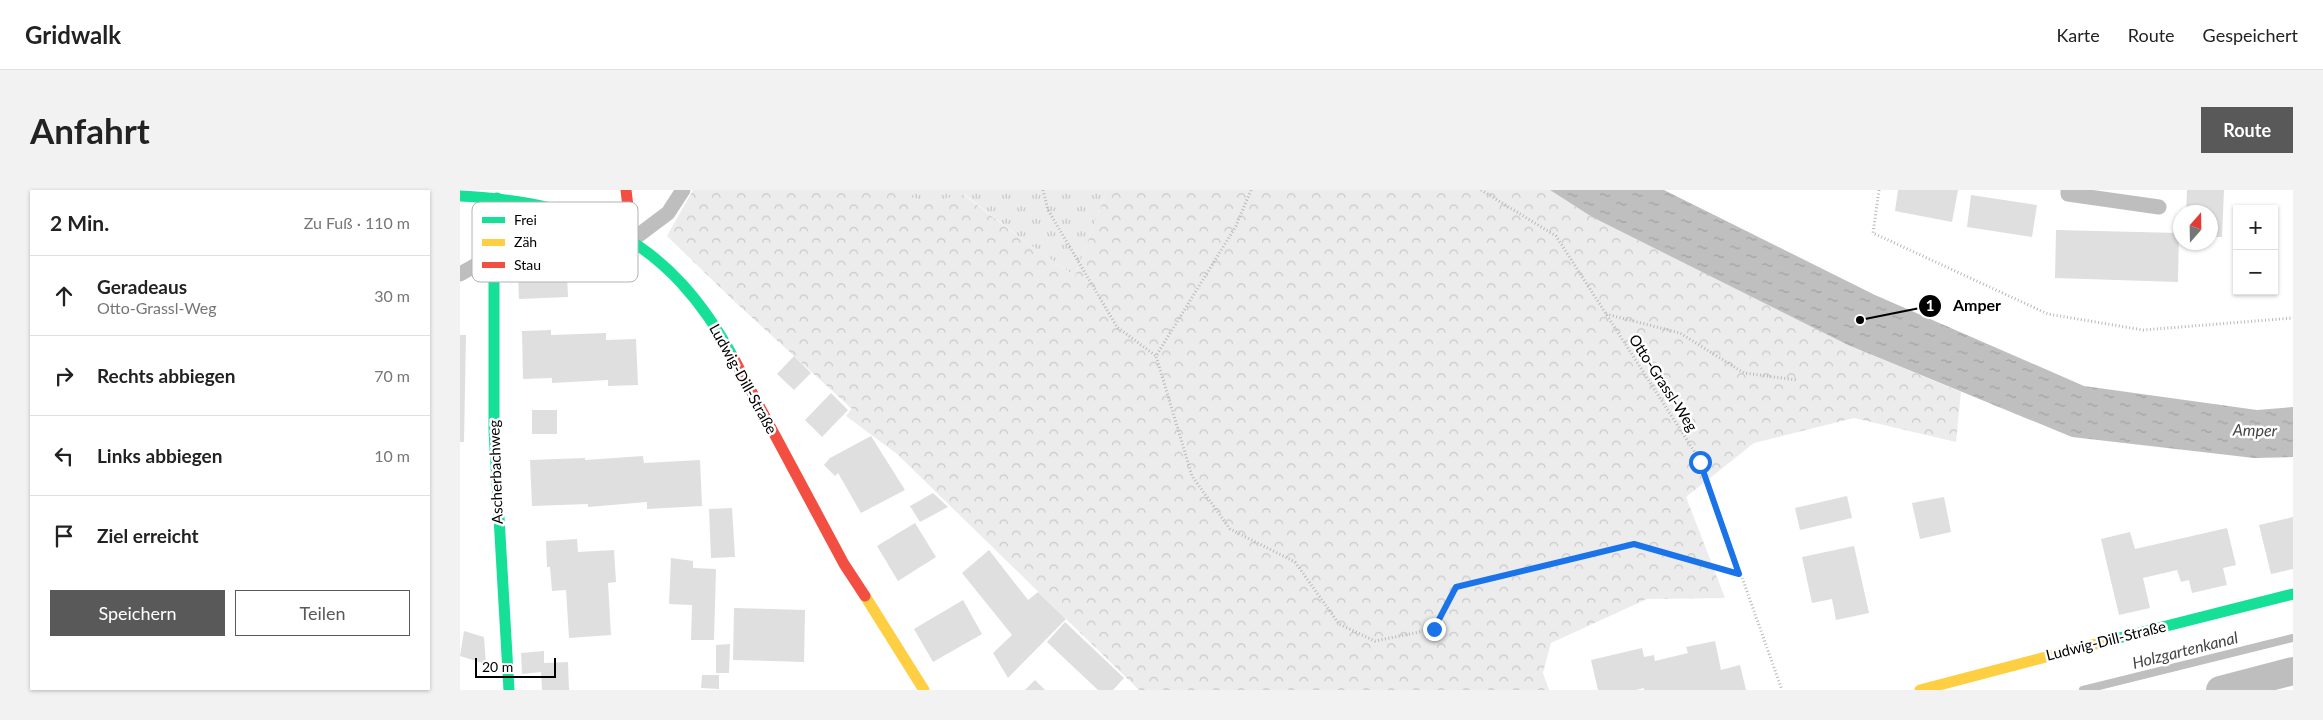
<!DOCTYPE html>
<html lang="de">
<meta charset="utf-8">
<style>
:root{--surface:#fff;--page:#f2f2f2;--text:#222;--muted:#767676;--line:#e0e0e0;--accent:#595959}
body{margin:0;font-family:Lato,sans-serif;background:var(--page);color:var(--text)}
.controls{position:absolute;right:15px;top:15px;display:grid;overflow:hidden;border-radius:0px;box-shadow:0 1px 4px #0004}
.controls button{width:45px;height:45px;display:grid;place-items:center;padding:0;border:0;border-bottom:1px solid var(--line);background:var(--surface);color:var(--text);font:25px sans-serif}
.compass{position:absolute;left:1713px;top:15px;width:45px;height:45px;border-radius:50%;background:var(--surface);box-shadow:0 1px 4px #0004;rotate:20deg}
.scale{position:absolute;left:15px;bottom:12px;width:81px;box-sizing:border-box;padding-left:5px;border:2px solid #000;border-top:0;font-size:14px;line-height:18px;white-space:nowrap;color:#000;-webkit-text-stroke:4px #fff;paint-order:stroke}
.stop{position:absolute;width:15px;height:15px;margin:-11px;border:4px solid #1a73e8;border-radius:50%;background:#fff}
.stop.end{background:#1a73e8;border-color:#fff;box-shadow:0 1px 5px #0008}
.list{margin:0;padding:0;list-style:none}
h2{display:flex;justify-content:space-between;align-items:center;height:65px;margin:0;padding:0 20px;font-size:21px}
h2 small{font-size:16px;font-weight:400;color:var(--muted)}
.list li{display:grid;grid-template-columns:32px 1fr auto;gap:15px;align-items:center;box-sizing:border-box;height:80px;padding:0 20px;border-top:1px solid var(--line)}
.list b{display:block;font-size:19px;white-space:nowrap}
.list p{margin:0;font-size:16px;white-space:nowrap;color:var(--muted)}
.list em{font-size:16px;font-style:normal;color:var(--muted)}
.actions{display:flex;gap:10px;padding:15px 20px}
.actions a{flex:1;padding:11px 0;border:1px solid var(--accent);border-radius:0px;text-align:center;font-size:18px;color:var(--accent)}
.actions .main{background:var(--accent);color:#fff}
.icon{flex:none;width:28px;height:28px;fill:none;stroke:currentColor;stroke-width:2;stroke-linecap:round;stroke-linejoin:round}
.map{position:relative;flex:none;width:1833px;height:500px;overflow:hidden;border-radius:0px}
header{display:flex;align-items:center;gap:30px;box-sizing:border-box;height:70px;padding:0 25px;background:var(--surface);border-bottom:1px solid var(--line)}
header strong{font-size:24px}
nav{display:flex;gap:28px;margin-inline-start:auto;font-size:18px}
.intro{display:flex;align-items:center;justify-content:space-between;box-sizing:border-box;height:120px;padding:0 30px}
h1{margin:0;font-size:35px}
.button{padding:12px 22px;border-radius:0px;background:var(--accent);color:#fff;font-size:18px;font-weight:700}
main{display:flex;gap:30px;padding:0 30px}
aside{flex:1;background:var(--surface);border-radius:0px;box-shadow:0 1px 4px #0004}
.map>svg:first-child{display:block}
.grass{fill:url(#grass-tufts)}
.forest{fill:url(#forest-crowns)}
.water{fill:url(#water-ripples)}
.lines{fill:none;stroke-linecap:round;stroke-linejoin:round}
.stream{stroke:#bfbfbf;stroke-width:8}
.building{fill:#dfdfdf}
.path{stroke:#b9b9b9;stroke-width:3;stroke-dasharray:1 2.5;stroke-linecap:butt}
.lane{stroke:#bebebe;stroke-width:15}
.street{stroke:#bebebe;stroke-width:28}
.fast{stroke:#16e098;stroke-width:11}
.slow{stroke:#ffcf43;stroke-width:11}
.jam{stroke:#f24e42;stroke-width:11}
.route{stroke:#1a73e8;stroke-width:6}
.labels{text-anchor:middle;stroke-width:5;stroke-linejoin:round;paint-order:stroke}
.street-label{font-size:15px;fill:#000;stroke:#fff}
.water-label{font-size:16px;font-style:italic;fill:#444;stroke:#fff}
.key{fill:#fff;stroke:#b2b2b2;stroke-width:1}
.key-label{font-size:14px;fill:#000}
.leader{fill:none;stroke:#000;stroke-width:2}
.callout-dot{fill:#000;stroke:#fff;stroke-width:2}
.mark-label{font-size:15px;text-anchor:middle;font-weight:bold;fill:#fff}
.callout-label{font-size:16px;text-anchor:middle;font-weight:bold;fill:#000;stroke:#fff;stroke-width:5;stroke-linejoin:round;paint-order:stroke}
</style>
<header>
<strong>Gridwalk</strong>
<nav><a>Karte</a><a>Route</a><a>Gespeichert</a></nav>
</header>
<div class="intro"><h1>Anfahrt</h1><a class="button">Route</a></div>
<main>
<aside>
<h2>2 Min.<small>Zu Fuß · 110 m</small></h2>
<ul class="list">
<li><svg class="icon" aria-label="ahead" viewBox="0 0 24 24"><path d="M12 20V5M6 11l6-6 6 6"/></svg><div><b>Geradeaus</b><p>Otto-Grassl-Weg</p></div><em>30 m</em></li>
<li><svg class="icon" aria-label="right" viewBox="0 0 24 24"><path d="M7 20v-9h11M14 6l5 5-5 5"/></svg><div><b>Rechts abbiegen</b></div><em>70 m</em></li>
<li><svg class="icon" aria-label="left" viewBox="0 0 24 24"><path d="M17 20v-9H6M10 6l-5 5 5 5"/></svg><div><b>Links abbiegen</b></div><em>10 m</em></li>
<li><svg class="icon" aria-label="arrive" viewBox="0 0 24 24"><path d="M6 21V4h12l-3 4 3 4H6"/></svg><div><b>Ziel erreicht</b></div></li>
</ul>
<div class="actions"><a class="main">Speichern</a><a>Teilen</a></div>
</aside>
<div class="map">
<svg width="1833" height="500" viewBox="0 0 1833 500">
<defs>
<pattern id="grass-tufts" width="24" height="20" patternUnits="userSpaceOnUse" patternTransform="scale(1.25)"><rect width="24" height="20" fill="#ececec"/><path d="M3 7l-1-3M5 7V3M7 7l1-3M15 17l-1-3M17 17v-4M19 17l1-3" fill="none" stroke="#c9c9c9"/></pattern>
<pattern id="forest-crowns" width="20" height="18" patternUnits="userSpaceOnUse" patternTransform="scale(1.25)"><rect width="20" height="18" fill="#ececec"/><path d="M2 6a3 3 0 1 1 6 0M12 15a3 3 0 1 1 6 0" fill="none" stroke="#c9c9c9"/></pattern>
<pattern id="water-ripples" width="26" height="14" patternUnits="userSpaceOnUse" patternTransform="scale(1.25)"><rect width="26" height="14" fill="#bfbfbf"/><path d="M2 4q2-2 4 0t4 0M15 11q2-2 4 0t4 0" fill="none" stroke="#a2a2a2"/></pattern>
</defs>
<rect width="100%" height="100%" fill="#fff"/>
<polygon class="grass" points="451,0 647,0 615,86 563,50 504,4 465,14 455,8"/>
<polygon class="forest" points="233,0 451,0 455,8 465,14 503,4 563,50 615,86 647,0 1090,0 1132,27 1388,155 1501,202 1496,252 1394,228 1294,253 1226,307 1265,408 1187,409 1091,453 1083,483 1089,500 679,500 437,264 386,226 392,219 275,112 207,46"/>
<polygon class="water" points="1090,0 1204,0 1415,105 1624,196 1797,220 1833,217 1833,267 1794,268 1612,247 1388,155 1132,27"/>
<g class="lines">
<polyline class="stream" points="1623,500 1833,448"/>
</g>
<g class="building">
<polygon points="1438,0 1498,0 1492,32 1435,21"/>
<polygon points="1727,0 1764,0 1762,47 1750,47 1750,22 1726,22"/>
<polygon points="1511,5 1577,15 1572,47 1507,37"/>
<polygon points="1596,40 1719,43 1718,92 1595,88"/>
<polygon points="107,84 108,107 59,109 58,86"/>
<polygon points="91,140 91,145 146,143 146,150 176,149 178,195 148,196 148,190 92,193 92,188 63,189 62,141"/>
<polygon points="0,145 6,145 4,252 0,252"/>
<polygon points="334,166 351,183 334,200 317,184"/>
<polygon points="371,203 388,220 362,247 345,230"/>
<rect x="72" y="220" width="25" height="24"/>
<polygon points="411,246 445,300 401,323 378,283 375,286 364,275 370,268"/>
<polygon points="183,266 184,273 240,270 242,316 187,319 187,312 128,317 128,314 72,316 70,270 125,268 125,270"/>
<polygon points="473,303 488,317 460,332 450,316"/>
<polygon points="1387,306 1392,328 1340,340 1335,318"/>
<polygon points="1484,307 1491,342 1460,349 1452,313"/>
<polygon points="272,318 275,367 251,368 249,319"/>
<polygon points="1833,327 1833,379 1811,384 1799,335"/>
<polygon points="455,333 476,367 438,391 417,356"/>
<polygon points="1767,338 1776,375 1763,378 1767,395 1732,403 1729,390 1721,392 1717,380 1683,388 1690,418 1659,425 1641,349 1670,342 1675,359"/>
<polygon points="117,349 118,362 154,360 156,392 148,393 151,445 109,448 106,400 92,401 90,377 87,377 86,351"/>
<polygon points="1394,356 1409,423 1376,430 1372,409 1352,413 1342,367"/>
<polygon points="529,360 568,410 578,402 606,429 548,488 533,463 552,445 502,383"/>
<polygon points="211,368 233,371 233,378 256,379 254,450 231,450 232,415 209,414"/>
<polygon points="503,410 522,444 473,472 454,439"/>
<polygon points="274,418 345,420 344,472 273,470"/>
<polygon points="605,432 664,488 653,500 638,500 587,452"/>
<polygon points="4,441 24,447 26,474 0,466"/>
<polygon points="1255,451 1261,480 1280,475 1286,500 1184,500 1184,498 1176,500 1138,500 1131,470 1182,458 1184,467 1194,465 1195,471 1228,463 1226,457"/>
<polygon points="270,454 269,483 256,483 256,455"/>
<polygon points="84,461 84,473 108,472 109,500 82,500 81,482 62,484 61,463"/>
<polygon points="242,485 259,485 259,499 241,498"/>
<polygon points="575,490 585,500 565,500"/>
</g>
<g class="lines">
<g class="path">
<polyline points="583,0 588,20 657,137 696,166"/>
<polyline points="791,0 776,36 696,166 732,286 770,339 835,372 879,434 915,451 974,439 996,397 1174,354 1279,384"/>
<polyline points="1021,0 1096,46 1241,272 1322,500"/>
<polyline points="1419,0 1413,43 1588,124 1683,140 1833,128"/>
<polyline points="1146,124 1220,143 1284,183 1337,190"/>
</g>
<g class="lane">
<polyline points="1608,0 1608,4 1699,17"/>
<polyline points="172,50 208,23 223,0"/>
<polyline points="0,84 34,65"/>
</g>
<polyline class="street" points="1760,500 1833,481"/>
<g class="fast">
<path d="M 0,6 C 130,13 209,50 273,167"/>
<polyline points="37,8 34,65 34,241 49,500"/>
<polyline points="1651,450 1833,404"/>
</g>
<g class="slow">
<polyline points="405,406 464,500"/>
<polyline points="1460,500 1651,450"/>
</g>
<g class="jam">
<polyline points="166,0 172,50"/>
<polyline points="273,167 384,374 405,406"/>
</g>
</g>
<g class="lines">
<polyline class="route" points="974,439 996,397 1174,354 1279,384 1240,272"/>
</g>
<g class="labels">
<g class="street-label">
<text transform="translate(283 189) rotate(61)" y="5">Ludwig-Dill-Straße</text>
<text transform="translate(1203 193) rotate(57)" y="5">Otto-Grassl-Weg</text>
<text transform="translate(36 282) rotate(-92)" y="5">Ascherbachweg</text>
<text transform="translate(1646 451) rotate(-14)" y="5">Ludwig-Dill-Straße</text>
</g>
<g class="water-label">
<text transform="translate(1795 240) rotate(1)" y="6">Amper</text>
<text transform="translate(1725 460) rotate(-14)" y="6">Holzgartenkanal</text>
</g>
</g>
<rect x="12" y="12" width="166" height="80" rx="8" class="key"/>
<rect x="22" y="27" width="23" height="6" fill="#16e098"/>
<rect x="22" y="49" width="23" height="7" fill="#ffcf43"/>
<rect x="22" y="72" width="23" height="6" fill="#f24e42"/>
<g class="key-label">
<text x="54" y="35">Frei</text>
<text x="54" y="57">Zäh</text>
<text x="54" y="80">Stau</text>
</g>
<path class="leader" d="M1400 130L1470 116"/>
<g class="callout-dot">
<circle cx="1400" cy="130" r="5"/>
<circle cx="1470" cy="116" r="12"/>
</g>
<g class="mark-label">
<text x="1470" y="121">1</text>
</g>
<g class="callout-label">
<text x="1517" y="121">Amper</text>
</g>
</svg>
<div class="controls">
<button>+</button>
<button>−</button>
</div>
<svg class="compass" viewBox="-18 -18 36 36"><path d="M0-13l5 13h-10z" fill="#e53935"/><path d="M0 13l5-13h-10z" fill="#767676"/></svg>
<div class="scale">20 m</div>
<div class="stop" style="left:1240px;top:272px"></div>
<div class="stop end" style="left:974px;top:439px"></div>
</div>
</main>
